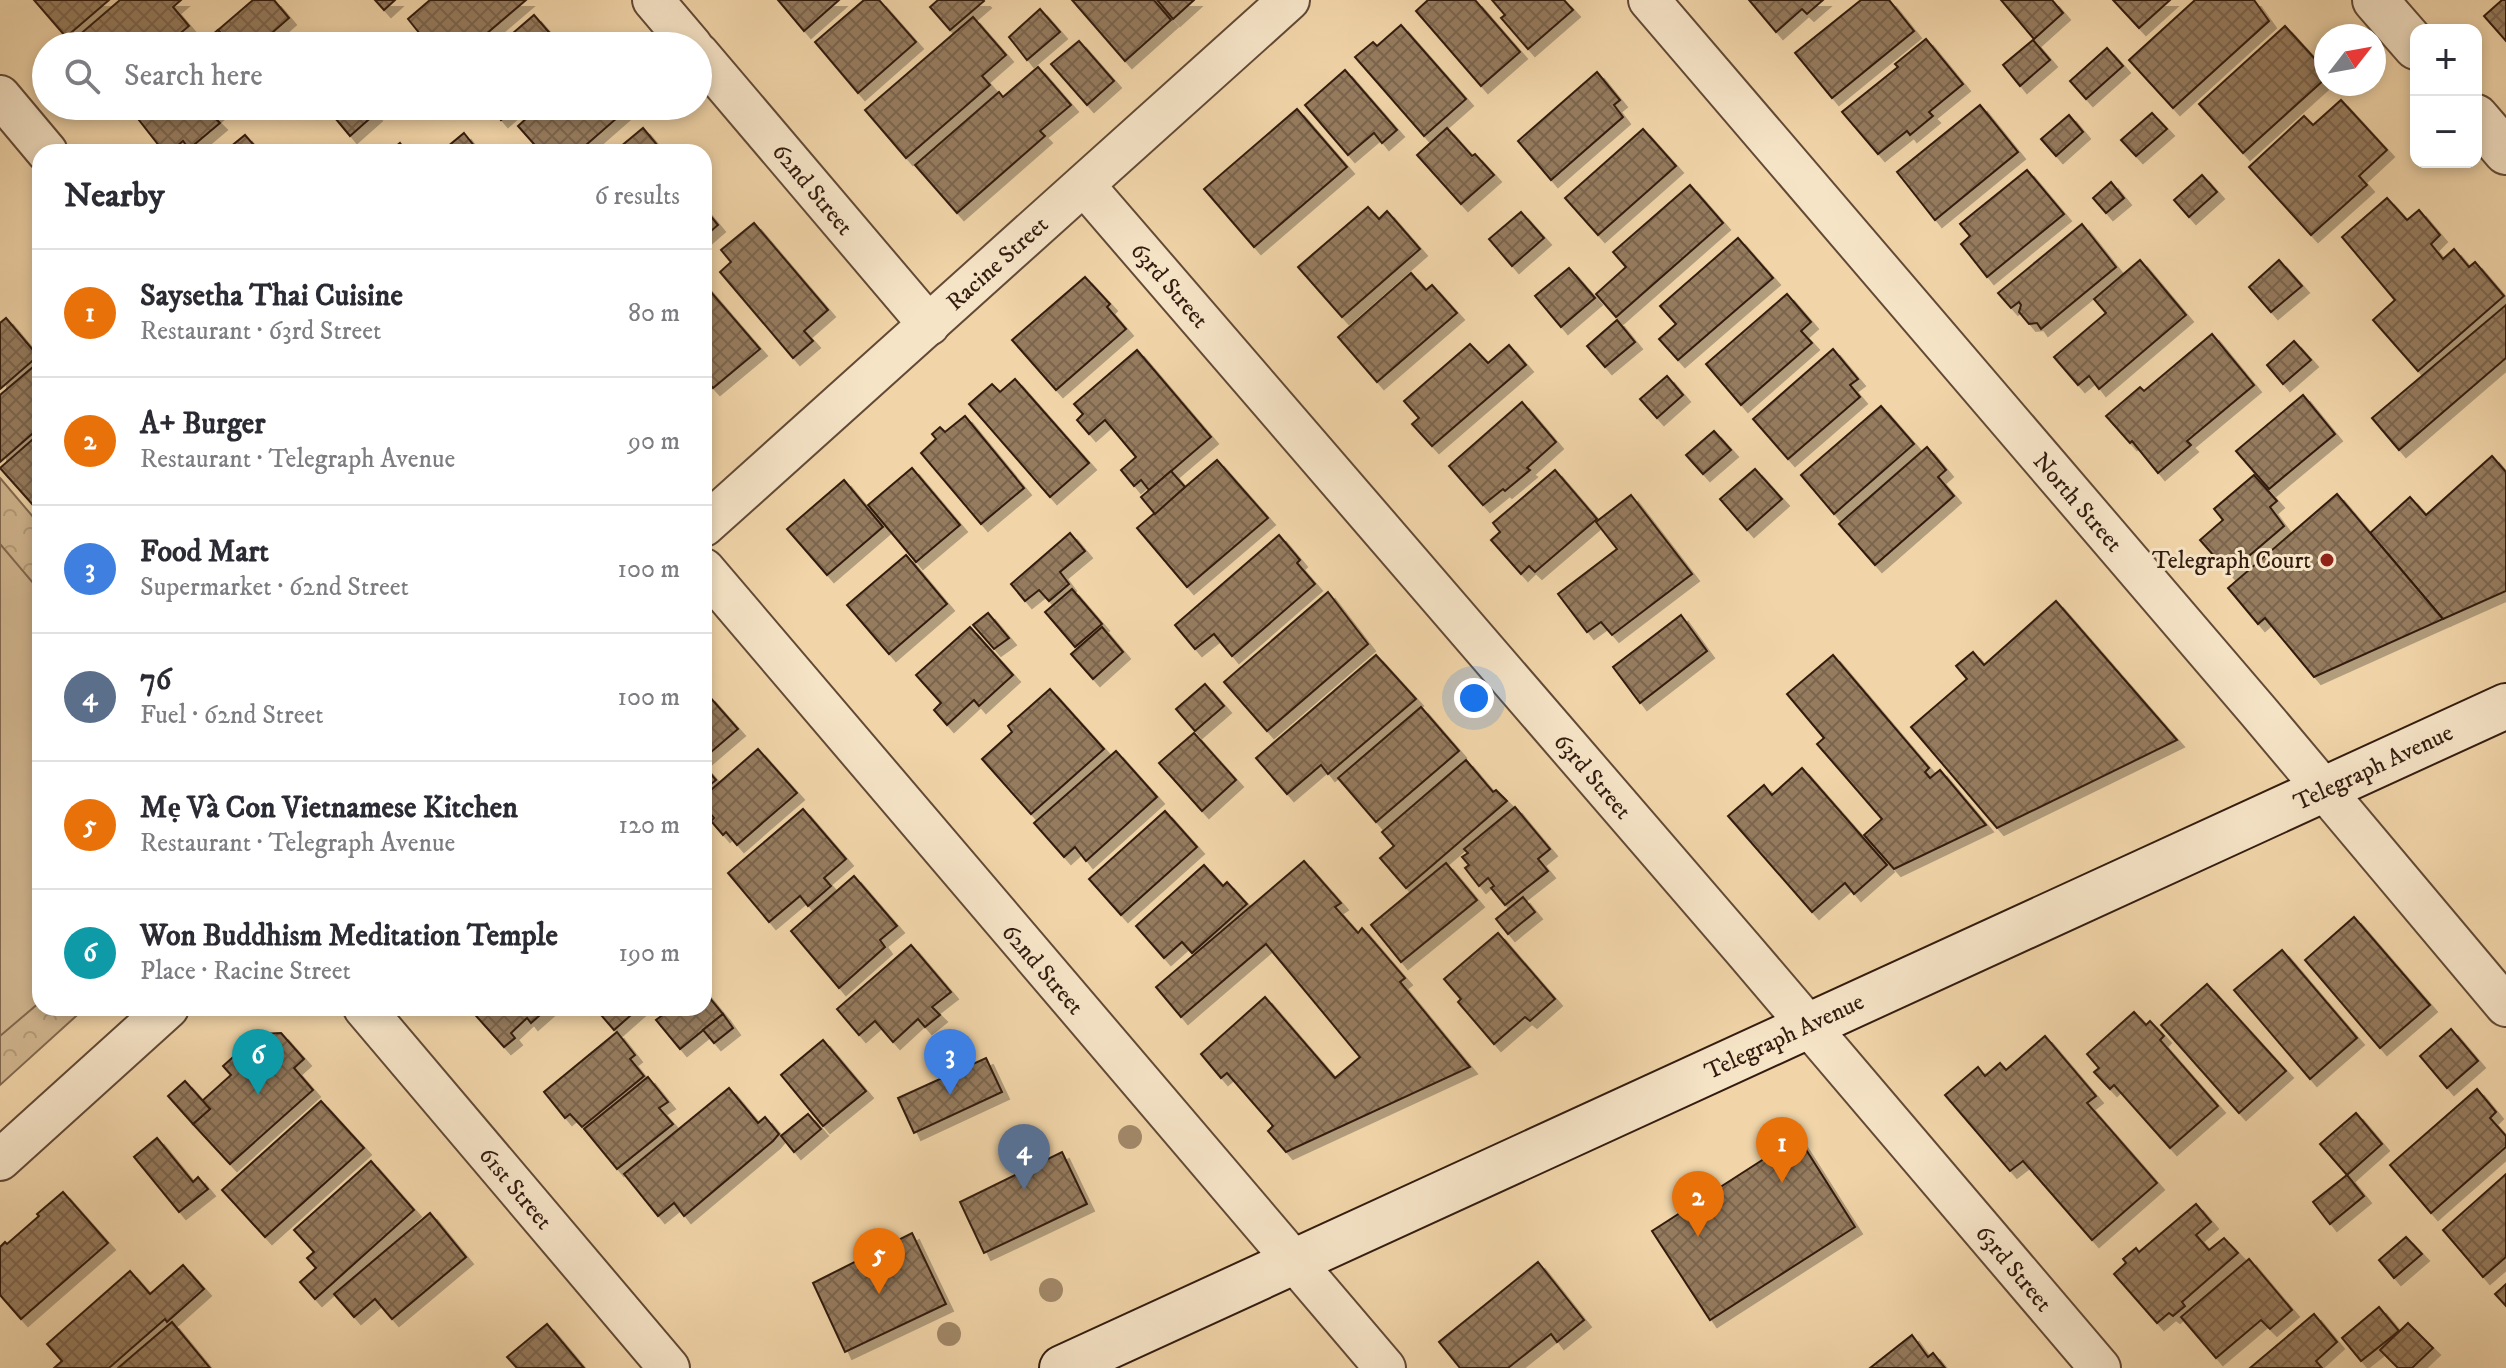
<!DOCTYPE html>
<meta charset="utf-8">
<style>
:root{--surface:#fff;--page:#f7f7f7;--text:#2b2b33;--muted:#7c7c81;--line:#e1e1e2;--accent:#b45309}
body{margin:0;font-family:"IM FELL DW Pica",serif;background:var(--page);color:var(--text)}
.controls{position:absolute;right:24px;top:24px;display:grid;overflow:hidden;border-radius:16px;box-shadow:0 4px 12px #0003}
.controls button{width:72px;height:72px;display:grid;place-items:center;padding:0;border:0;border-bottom:2px solid var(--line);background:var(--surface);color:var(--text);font:40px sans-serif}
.compass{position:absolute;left:2314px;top:24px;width:72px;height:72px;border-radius:50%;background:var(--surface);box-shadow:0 4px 12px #0003;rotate:59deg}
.you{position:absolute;left:1474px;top:698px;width:28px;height:28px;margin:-20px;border:6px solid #fff;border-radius:50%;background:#1a73e8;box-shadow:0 0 0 12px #1a73e833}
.badge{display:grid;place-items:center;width:52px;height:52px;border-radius:50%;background:var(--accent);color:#fff;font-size:26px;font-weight:700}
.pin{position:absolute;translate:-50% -66px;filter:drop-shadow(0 2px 4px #0008)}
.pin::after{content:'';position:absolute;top:42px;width:28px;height:24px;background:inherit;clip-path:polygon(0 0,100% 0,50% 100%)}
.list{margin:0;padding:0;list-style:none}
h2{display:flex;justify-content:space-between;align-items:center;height:104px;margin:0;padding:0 32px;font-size:34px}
h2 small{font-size:26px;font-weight:400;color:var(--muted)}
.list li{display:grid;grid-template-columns:52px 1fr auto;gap:24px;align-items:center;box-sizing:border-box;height:128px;padding:0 32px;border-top:2px solid var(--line)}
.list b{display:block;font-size:30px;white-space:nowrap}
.list p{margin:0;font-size:26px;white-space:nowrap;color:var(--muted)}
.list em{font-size:26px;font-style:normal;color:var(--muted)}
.icon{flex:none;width:44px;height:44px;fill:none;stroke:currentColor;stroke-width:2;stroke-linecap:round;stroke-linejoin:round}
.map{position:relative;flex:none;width:2506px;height:1368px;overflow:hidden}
.search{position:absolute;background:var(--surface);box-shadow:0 4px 12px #0003;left:32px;top:32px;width:680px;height:88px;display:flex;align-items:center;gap:20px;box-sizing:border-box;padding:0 28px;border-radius:44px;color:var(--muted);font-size:30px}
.panel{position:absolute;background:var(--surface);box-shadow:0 4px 12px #0003;left:32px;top:144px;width:680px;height:872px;border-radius:24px}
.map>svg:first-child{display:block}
.park{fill:url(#park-crowns);stroke:#82694f;stroke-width:2}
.pitch{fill:#d1b68f;stroke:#82694f;stroke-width:2}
.building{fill:url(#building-cross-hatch);stroke:#331c0f;stroke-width:2;filter:url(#shadow)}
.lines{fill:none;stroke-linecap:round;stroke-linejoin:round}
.minor-casing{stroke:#624a36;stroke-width:44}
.tertiary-casing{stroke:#624a36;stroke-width:48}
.secondary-casing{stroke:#331c0f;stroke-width:48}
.minor{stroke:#f6e4c7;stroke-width:40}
.tertiary{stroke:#f6e4c7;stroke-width:44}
.secondary{stroke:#f6e4c7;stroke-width:44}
.tree{fill:#a28969}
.poi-dot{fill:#8f2418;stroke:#f6e4c7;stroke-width:3}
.labels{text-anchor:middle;stroke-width:6;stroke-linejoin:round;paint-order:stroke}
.street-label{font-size:24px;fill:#331c0f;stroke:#f6e4c7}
.poi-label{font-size:24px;fill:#331c0f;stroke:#f6e4c7;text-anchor:end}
</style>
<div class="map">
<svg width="2506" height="1368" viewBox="0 0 2506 1368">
<defs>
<pattern id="park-crowns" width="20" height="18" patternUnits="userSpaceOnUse" patternTransform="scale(2)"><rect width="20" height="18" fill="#d1b68f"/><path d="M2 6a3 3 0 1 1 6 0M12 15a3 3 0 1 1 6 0" fill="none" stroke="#b49c7a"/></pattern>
<pattern id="building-cross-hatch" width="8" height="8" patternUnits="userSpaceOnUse" patternTransform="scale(2)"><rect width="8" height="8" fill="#967c5f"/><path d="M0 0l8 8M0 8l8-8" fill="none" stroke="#7b654d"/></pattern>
<filter id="shadow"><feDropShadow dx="7" dy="7" stdDeviation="0" flood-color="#0004"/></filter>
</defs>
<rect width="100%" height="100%" fill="#f1d5a9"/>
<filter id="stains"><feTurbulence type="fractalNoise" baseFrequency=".0025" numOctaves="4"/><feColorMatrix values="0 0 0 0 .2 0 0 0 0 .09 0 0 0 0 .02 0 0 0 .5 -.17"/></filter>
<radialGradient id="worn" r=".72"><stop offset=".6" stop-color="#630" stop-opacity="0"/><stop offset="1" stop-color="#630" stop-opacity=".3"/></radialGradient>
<polygon class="park" points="0,478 40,525 40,1008 85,1008 0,1085"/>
<polygon class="pitch" points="0,544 33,583 36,581 40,585 40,1002 0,1036"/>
<g class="building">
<polygon points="34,0 109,0 66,37"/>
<polygon points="120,0 181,0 173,7 189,26 165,46 73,46 70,43"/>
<polygon points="253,0 274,0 289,18 257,46 232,46 218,30"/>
<polygon points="375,0 395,0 384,10"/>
<polygon points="430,0 526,0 472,46 425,46 428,44 408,19"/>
<polygon points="778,0 839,0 804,31"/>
<polygon points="864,0 879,0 916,42 858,93 815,42"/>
<polygon points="938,0 983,0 984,1 950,30 930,7"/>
<polygon points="1072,0 1154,0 1171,20 1125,61"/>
<polygon points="1157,0 1194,0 1173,19"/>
<polygon points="1428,0 1475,0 1520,52 1481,86 1416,11"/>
<polygon points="1492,0 1564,0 1573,10 1528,49 1501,18 1505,15"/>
<polygon points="1749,0 1823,0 1807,14 1802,9 1776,32"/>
<polygon points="1861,0 1889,0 1914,31 1832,98 1795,53"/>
<polygon points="2001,0 2052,0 2063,13 2034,39"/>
<polygon points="2113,0 2170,0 2139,28"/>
<polygon points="2195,0 2254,0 2269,21 2173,108 2129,60"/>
<polygon points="2502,0 2506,0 2506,41 2484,16"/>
<polygon points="1040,9 1060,32 1027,60 1009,37"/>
<polygon points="534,15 561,46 498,46"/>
<polygon points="973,17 1006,55 982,76 990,85 906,158 865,110"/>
<polygon points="1401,25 1466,99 1424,136 1355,57 1373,42 1377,46"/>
<polygon points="2285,26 2326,71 2326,78 2243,153 2199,104"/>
<polygon points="218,30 232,46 199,46"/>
<polygon points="1926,39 1963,84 1929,112 1933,116 1910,135 1907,131 1878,154 1842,112 1898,67 1895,64"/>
<polygon points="2033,40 2050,60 2020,86 2003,65"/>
<polygon points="1079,41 1114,81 1087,105 1051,64"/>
<polygon points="2107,48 2123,66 2086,99 2070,81"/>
<polygon points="1038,67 1071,105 1040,131 1045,136 957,213 915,165 999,92 1003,97"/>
<polygon points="1345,70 1397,130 1382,143 1374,133 1348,155 1305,105"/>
<polygon points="1597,72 1620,100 1614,105 1623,117 1551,180 1518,141"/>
<polygon points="2341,100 2387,150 2359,176 2367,185 2311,235 2249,167 2304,116 2313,125"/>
<polygon points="1980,105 2018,152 1935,220 1897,172"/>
<polygon points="128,106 224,106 213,116 220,123 189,149 183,141 170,152 164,152"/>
<polygon points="328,106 368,106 375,114 350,136 326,107"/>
<polygon points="489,106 517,106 501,120"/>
<polygon points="540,106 621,106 625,111 578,152 541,152 518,126"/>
<polygon points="1297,109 1347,167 1254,247 1204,189"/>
<polygon points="2152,113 2167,129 2136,156 2121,140"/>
<polygon points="2069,115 2083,132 2056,156 2041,139"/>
<polygon points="643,128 663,152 614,152"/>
<polygon points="1447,128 1472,156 1475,154 1494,175 1461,204 1417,155"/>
<polygon points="1643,129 1676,166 1598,235 1565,198"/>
<polygon points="464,133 479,152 441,152"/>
<polygon points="245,135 260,152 224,152"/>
<polygon points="400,143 407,152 389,152"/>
<polygon points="2027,170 2064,214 1987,277 1961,244 1970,236 1960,224"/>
<polygon points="2202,175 2217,192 2189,217 2174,200"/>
<polygon points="2111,182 2124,198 2106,213 2093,198"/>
<polygon points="1690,185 1723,223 1616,317 1596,294 1626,267 1613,252"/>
<polygon points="2387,198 2407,220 2419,210 2440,235 2431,244 2443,259 2454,249 2469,267 2475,262 2504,296 2418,371 2373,320 2395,300 2342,237"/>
<polygon points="1368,207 1379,219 1387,211 1420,249 1342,317 1298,267"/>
<polygon points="704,208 718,225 704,237"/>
<polygon points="1521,212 1544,238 1512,266 1489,239"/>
<polygon points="754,223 828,310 804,331 813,341 793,358 720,272 731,262 721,250"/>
<polygon points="2082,224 2116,267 2041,329 2037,323 2029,324 2019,312 2021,305 2019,302 2011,308 1998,293"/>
<polygon points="1738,238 1773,278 1678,360 1659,339 1676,324 1660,306"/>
<polygon points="2140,260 2186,315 2099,389 2089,376 2078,385 2054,357 2106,313 2094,299"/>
<polygon points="2279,260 2302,286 2271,312 2249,287"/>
<polygon points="1569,268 1595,298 1561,327 1535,296"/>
<polygon points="1411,273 1426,290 1432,285 1457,313 1377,382 1338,337"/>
<polygon points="1085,277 1110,304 1107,307 1126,329 1056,390 1012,340"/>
<polygon points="704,284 760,349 713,388 704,378"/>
<polygon points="1787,294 1811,322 1801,331 1812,343 1741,405 1706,364"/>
<polygon points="2506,305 2506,358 2399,450 2372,418"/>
<polygon points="6,318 38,356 0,389 0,323"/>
<polygon points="1617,320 1635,342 1605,367 1587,346"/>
<polygon points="2212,334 2254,385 2187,441 2191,445 2158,473 2132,441 2130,443 2106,416 2140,387 2144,391"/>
<polygon points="2294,341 2311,360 2283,384 2267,365"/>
<polygon points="1470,344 1488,363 1509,345 1526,365 1432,446 1412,424 1419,418 1404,401"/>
<polygon points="1833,349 1858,379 1850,385 1860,397 1788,459 1753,419"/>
<polygon points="1137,350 1211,437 1149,490 1141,480 1134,486 1121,470 1136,457 1105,420 1089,434 1077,420 1083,414 1074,404"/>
<polygon points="40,361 40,427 0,462 0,395"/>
<polygon points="1667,376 1683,395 1657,418 1640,399"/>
<polygon points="1015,379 1089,463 1050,497 969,404 992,384 1000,392"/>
<polygon points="2303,395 2335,434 2269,489 2236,451"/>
<polygon points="1522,402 1556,442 1527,468 1530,470 1505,491 1503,489 1483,505 1449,466"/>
<polygon points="1881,406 1914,444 1834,514 1801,475"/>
<polygon points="965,416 1024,488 981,524 921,453 936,439 932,434 940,427 945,432"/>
<polygon points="1714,431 1731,450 1703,474 1686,455"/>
<polygon points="40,433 40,499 33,505 0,468"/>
<polygon points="1927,447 1946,470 1938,477 1954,496 1875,565 1839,524"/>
<polygon points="2492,456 2506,472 2506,591 2443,619 2370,533 2410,497 2426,515"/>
<polygon points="1217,460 1268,518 1187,587 1137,528"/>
<polygon points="912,468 960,525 916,562 868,505"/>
<polygon points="1755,469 1782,499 1747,530 1720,499"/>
<polygon points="1555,470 1597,519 1535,572 1529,566 1521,574 1491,540 1500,532 1493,523"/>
<polygon points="1171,471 1185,487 1155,514 1141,497"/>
<polygon points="2254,475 2277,501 2270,507 2284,526 2229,573 2200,540 2223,520 2214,509"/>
<polygon points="844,480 883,527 827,575 787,529"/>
<polygon points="2337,494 2443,619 2314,677 2265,618 2258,624 2228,588"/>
<polygon points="1631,495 1692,574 1612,635 1601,622 1587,632 1558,594 1617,549 1596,522"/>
<polygon points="1070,533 1085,551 1060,572 1069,584 1049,601 1039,590 1025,601 1011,584"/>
<polygon points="1279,535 1300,560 1297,563 1315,584 1232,656 1214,634 1195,649 1175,625"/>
<polygon points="906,555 947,604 889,654 847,605"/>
<polygon points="1072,589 1102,624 1075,647 1045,612"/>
<polygon points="1328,592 1368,644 1267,731 1224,682"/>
<polygon points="2056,601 2177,740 1997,828 1911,727 1967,679 1956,666 1973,652 1984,665"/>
<polygon points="988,613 1009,638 994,649 973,625"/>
<polygon points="1681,615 1707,651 1640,703 1613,667"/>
<polygon points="970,627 1013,675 979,706 974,700 947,725 934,710 941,703 916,675"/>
<polygon points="1102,627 1123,652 1093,679 1071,654"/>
<polygon points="1376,655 1416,699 1328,774 1321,765 1287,794 1256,758"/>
<polygon points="1833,655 1929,768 1925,772 1930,778 1940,770 1986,825 1894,869 1864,835 1882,819 1817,744 1824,738 1787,694"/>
<polygon points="1205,684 1224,706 1195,731 1176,709"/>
<polygon points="1050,689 1104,749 1031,814 982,759 1012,732 1008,726"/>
<polygon points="708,695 738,729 704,758 704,698"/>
<polygon points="1421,707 1459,751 1376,822 1338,778"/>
<polygon points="1194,733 1236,780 1202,811 1159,763"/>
<polygon points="758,749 797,793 737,845 726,832 723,835 711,821 714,818 704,806 704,796"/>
<polygon points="1116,751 1157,797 1086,861 1075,847 1064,857 1034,823"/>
<polygon points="1466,760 1493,792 1496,790 1507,801 1406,888 1380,858 1394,846 1382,832"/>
<polygon points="704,766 716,780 704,790"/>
<polygon points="1802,768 1887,865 1854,894 1845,883 1812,912 1728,816 1764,785 1772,795"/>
<polygon points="1515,807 1550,849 1538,859 1548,871 1505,905 1491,888 1494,886 1488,878 1479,886 1465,868 1469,865 1462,857 1468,853 1464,849"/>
<polygon points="803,809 846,859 824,878 831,886 808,906 800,896 769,922 728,873"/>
<polygon points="1165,811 1197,847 1121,915 1089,879"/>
<polygon points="1304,861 1341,903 1335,907 1358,933 1362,928 1405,978 1400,982 1470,1067 1286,1152 1268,1131 1273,1126 1227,1073 1221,1078 1201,1054 1265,997 1335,1078 1360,1057 1266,944 1181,1017 1156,987"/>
<polygon points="1446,863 1477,900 1401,962 1371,925"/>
<polygon points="1204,865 1223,886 1227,882 1247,904 1192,953 1182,942 1164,958 1136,926"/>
<polygon points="854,876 897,926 880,940 885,947 839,988 791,931"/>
<polygon points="1523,897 1535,912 1508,934 1496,919"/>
<polygon points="2354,917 2430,1005 2380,1048 2305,960"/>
<polygon points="1498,933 1555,999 1530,1021 1525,1017 1494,1044 1458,1002 1461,999 1444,979"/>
<polygon points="911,945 951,992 932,1007 940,1015 925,1027 918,1019 893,1042 875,1021 859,1035 837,1009"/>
<polygon points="2282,950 2357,1038 2310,1079 2234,990"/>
<polygon points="2207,984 2286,1071 2239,1113 2161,1025"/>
<polygon points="704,991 723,1014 680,1049 656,1020 672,1008 704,1008"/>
<polygon points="469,1008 548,1008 531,1023 527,1018 511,1033 515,1038 504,1047"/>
<polygon points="595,1008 639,1008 614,1030"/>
<polygon points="2134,1012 2146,1025 2150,1021 2164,1036 2160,1040 2218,1106 2170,1148 2114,1085 2110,1089 2094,1072 2099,1068 2087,1054"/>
<polygon points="723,1014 733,1028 714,1043 703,1030"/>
<polygon points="2451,1029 2478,1061 2447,1088 2420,1056"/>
<polygon points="617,1032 635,1055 630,1059 644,1076 582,1127 570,1114 565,1118 544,1092"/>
<polygon points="281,1033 304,1059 294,1068 313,1090 230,1164 193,1124 210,1109 202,1101 231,1075 223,1066 259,1034"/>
<polygon points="2045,1036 2096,1096 2087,1103 2157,1183 2092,1240 2023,1161 2010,1171 1945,1095 1978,1067 1985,1076 2000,1063 2006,1070"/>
<polygon points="823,1040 866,1091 823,1126 781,1075"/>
<polygon points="986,1058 1002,1092 914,1133 898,1098"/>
<polygon points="648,1077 668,1102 659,1108 673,1124 617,1169 584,1129"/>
<polygon points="185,1081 210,1109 193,1124 168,1096"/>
<polygon points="729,1088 758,1123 765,1117 779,1134 773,1141 684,1216 674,1203 658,1216 624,1174"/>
<polygon points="2477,1089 2496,1112 2490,1118 2506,1136 2506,1147 2431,1213 2390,1165"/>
<polygon points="321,1101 364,1148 265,1237 222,1190"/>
<polygon points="2356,1113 2382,1144 2347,1175 2320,1144"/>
<polygon points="808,1114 821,1129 794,1152 781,1136"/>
<polygon points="1798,1137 1855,1227 1710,1320 1652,1231"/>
<polygon points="157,1138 193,1182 198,1177 208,1189 179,1212 134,1157"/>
<polygon points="1062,1152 1087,1204 984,1253 960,1202"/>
<polygon points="371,1161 414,1210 315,1299 300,1282 316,1268 307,1258 314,1252 294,1230"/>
<polygon points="2506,1174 2506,1257 2483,1277 2443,1230"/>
<polygon points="2347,1175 2364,1196 2330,1224 2313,1202"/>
<polygon points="63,1192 108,1243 21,1319 0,1295 0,1247 5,1242 7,1244 39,1216 37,1214"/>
<polygon points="2196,1204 2211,1222 2196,1235 2209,1250 2224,1238 2238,1253 2182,1302 2185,1306 2173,1316 2169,1313 2157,1323 2114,1274 2126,1263 2123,1259 2136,1248 2139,1252"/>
<polygon points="430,1213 466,1257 392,1319 375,1299 354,1317 334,1294"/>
<polygon points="912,1233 946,1304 845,1352 813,1283"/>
<polygon points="2406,1237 2422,1254 2394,1278 2379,1260"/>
<polygon points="2249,1259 2292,1310 2270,1329 2261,1320 2216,1358 2181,1317"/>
<polygon points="1538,1262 1584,1320 1557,1342 1551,1334 1508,1368 1460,1368 1439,1342"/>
<polygon points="183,1265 204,1289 167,1322 165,1319 109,1368 54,1368 62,1361 47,1344 130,1271 150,1294"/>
<polygon points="2506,1284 2506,1306 2495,1294"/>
<polygon points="2379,1307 2399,1331 2361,1361 2342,1338"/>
<polygon points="2314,1314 2337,1342 2316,1361 2322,1368 2250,1368"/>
<polygon points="172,1322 210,1368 118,1368"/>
<polygon points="2408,1323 2433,1348 2412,1368 2398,1368 2380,1350"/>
<polygon points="547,1324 584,1368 517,1368 507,1357"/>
<polygon points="1912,1335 1928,1357 1933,1353 1945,1368 1870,1368"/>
</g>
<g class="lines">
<defs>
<g id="minor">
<polyline points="653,0 692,46"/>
<polyline points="1649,0 2258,711 2506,1006"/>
<polyline points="698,53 929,325"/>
<polyline points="0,96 47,152"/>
<polyline points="1084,185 1744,950 2100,1368"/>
<polyline points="704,526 1289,0"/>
<polyline points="704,569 1385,1368"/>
<polyline points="364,1008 669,1368"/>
<polyline points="0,1160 168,1008"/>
</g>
<g id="tertiary">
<polyline points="2375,0 2416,47"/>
<polyline points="2476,117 2506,152"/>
</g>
<polyline id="secondary" points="1062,1368 2506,706"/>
</defs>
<use href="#minor" class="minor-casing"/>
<use href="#tertiary" class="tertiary-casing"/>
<use href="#secondary" class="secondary-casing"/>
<use href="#minor" class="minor"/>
<use href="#tertiary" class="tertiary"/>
<use href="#secondary" class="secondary"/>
</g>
<g class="tree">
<circle cx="1130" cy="1137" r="12"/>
<circle cx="1051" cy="1290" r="12"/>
<circle cx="949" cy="1334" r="12"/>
</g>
<circle class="poi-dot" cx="2327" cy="560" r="8"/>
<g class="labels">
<g class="street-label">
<text transform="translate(813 189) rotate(50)" y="8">62nd Street</text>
<text transform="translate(997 263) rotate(-42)" y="8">Racine Street</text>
<text transform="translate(1170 285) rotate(49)" y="8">63rd Street</text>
<text transform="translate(2078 502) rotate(49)" y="8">North Street</text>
<text transform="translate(2373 767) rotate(-25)" y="8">Telegraph Avenue</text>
<text transform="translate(1593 776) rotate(49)" y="8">63rd Street</text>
<text transform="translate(1043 969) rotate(49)" y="8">62nd Street</text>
<text transform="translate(1784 1036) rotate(-25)" y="8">Telegraph Avenue</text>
<text transform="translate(516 1188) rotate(50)" y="8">61st Street</text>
<text transform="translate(2014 1268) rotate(50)" y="8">63rd Street</text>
</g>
<g class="poi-label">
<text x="2311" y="568">Telegraph Court</text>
</g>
</g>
<rect width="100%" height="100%" filter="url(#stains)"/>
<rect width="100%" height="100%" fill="url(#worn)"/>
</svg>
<div class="controls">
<button>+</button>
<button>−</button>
</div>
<svg class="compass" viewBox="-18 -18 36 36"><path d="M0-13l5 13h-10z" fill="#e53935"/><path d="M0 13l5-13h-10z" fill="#7c7c81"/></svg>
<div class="you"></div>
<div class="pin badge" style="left:1782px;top:1183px;background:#e8710a">1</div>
<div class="pin badge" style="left:1698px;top:1237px;background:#e8710a">2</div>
<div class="pin badge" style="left:950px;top:1095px;background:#3f7fe0">3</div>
<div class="pin badge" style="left:1024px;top:1190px;background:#5c6f8a">4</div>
<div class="pin badge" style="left:879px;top:1294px;background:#e8710a">5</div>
<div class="pin badge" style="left:258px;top:1095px;background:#0f9aa8">6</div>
<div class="search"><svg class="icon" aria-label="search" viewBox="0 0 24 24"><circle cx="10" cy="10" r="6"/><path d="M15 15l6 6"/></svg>Search here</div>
<section class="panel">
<h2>Nearby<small>6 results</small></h2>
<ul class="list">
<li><span class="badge" style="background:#e8710a">1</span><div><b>Saysetha Thai Cuisine</b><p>Restaurant · 63rd Street</p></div><em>80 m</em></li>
<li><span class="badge" style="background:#e8710a">2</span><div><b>A+ Burger</b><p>Restaurant · Telegraph Avenue</p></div><em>90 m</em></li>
<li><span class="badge" style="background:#3f7fe0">3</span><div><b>Food Mart</b><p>Supermarket · 62nd Street</p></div><em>100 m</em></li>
<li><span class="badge" style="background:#5c6f8a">4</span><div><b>76</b><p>Fuel · 62nd Street</p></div><em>100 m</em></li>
<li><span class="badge" style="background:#e8710a">5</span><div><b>Mẹ Và Con Vietnamese Kitchen</b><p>Restaurant · Telegraph Avenue</p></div><em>120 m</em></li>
<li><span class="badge" style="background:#0f9aa8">6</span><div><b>Won Buddhism Meditation Temple</b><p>Place · Racine Street</p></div><em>190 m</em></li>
</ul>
</section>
</div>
